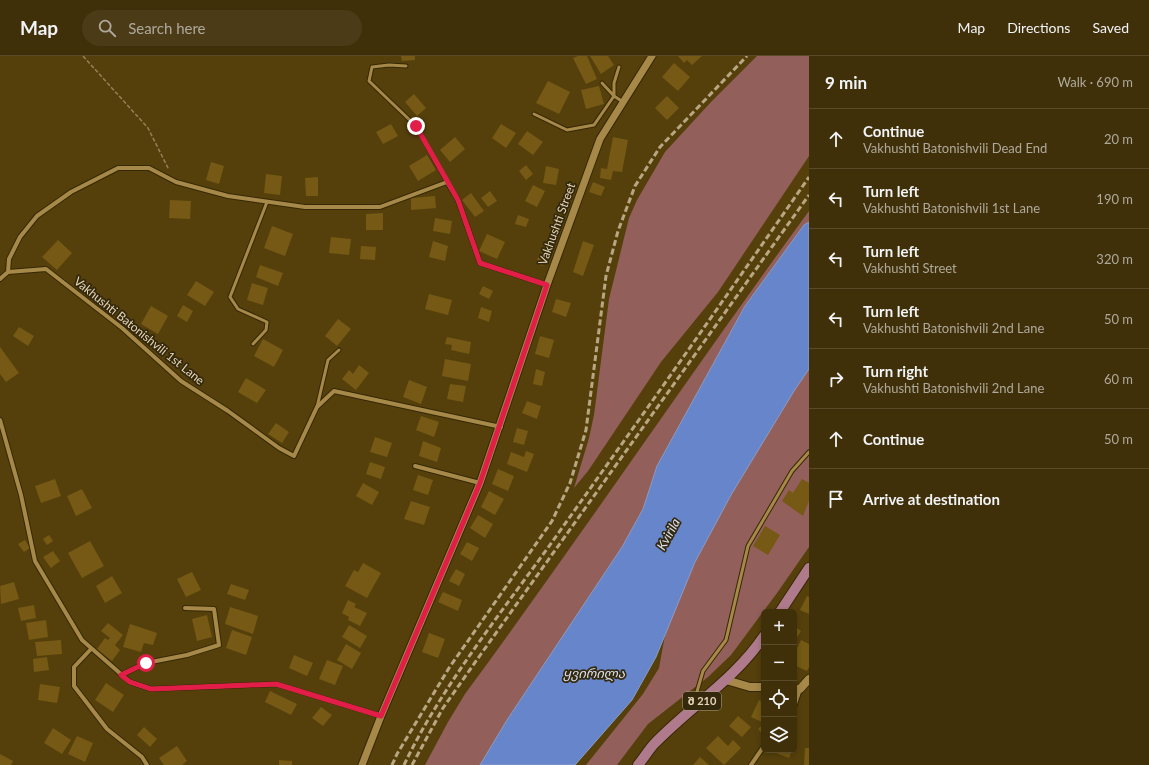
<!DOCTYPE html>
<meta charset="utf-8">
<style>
:root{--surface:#403009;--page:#4b3c17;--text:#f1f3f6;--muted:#aea99c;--line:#594b2a}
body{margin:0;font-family:Lato,"Noto Sans Georgian",sans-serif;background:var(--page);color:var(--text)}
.controls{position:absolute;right:12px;bottom:12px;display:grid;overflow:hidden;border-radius:6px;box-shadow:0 2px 6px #0003}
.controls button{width:36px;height:36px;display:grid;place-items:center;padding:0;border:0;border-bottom:1px solid var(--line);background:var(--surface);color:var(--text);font:20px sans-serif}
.stop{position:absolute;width:12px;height:12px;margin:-9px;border:3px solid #e11d48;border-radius:50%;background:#fff}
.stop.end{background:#e11d48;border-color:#fff;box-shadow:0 1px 4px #0008}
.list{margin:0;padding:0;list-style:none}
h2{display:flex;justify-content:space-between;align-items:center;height:52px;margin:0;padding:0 16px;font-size:17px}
h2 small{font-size:13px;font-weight:400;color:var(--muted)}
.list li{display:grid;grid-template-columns:26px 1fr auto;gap:12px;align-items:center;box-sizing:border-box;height:60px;padding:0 16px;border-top:1px solid var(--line)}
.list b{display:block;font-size:15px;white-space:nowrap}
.list p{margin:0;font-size:13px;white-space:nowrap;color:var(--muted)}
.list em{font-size:13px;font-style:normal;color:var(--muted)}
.icon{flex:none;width:22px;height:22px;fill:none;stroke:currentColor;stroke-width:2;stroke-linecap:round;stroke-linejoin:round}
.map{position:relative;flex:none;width:809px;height:709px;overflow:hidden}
header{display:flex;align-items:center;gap:24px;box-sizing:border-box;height:56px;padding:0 20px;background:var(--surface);border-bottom:1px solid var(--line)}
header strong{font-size:19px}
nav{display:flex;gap:22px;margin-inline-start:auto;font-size:14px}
.search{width:280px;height:36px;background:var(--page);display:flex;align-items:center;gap:10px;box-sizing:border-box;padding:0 14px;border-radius:22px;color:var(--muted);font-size:15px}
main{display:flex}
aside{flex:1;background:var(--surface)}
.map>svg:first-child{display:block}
.green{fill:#935f5b}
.water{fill:#6685ca;stroke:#8c9dc4}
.building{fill:#755914}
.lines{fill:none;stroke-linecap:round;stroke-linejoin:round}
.service-casing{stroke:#362804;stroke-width:5}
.minor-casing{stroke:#362804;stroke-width:6}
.tertiary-casing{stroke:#362804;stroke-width:9}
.secondary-casing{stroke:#362804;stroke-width:10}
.primary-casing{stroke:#362804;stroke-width:12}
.path{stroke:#948257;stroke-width:1.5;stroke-dasharray:4 2;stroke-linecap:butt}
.service{stroke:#a68849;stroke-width:3}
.minor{stroke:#a68849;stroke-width:4}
.tertiary{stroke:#a68849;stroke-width:7}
.secondary{stroke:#a68849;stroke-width:8}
.primary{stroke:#af7b8c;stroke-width:10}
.rail{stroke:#b8a782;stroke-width:3;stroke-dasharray:6 3;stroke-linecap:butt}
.route{stroke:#e11d48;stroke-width:5}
.labels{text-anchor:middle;stroke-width:3.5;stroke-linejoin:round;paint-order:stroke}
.shield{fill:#34280d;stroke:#afa183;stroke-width:1}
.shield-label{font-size:11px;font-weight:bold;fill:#e4d5b6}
.street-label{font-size:12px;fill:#e4d5b6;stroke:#34280d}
.water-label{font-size:13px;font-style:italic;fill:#d7e0f3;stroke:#34280d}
</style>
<header>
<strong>Map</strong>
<div class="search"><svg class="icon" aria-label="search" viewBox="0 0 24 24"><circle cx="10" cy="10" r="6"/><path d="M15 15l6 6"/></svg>Search here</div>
<nav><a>Map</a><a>Directions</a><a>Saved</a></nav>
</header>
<main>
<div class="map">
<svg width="809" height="709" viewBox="0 0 809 709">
<rect width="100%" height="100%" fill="#55400c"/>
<g class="green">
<polygon points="757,0 809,0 809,100 718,236 661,306 588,415 574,432 589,382 594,359 609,243 629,162 637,144 665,96 711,46"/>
<path d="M 809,155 L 809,166 L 804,169 L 745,250 L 657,410 L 643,453 L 622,491 L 507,664 L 480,709 L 425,709 L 448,666 L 465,638 C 582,479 692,315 809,155 Z"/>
<polygon points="809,265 809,491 777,537 731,599 708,621 648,668 617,709 586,709 643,638 659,612 667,568 688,522 723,434"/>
</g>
<polygon class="water" points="809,166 809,313 794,335 731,439 695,506 656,601 632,644 575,709 480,709 507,664 622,491 643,453 657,410 745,250 804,169"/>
<g class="building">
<polygon points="401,0 415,0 415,4 402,5"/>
<polygon points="578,0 587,0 597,23 586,28 573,2"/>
<polygon points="590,0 608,0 614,9 601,18"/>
<polygon points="678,0 702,0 692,9 687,4 684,7"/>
<polygon points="674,7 690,21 678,35 662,21"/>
<polygon points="548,25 570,36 559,58 536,47"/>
<polygon points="599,30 604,48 586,53 581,34"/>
<polygon points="414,38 426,52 417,60 405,46"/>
<polygon points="667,40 679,52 667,64 655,52"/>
<polygon points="391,68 398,80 383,88 376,76"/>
<polygon points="501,68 516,77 506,92 492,82"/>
<polygon points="527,75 543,86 533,99 518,88"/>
<polygon points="455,81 465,93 450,106 440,94"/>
<polygon points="613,81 628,84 622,116 613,115 611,124 600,122 601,112 607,113"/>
<polygon points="427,99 436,114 418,125 409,110"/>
<polygon points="211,106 224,110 219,128 206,124"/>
<polygon points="526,109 533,118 526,124 519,115"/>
<polygon points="546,110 559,113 556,129 543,127"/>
<polygon points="266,118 282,120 280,139 264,137"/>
<polygon points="318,121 318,140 306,140 305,122"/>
<polygon points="593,126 605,131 601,140 589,136"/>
<polygon points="533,129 545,135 537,151 525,145"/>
<polygon points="490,135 497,145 488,151 481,142"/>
<polygon points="471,137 484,155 475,161 462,144"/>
<polygon points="435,140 436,152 411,154 411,142"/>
<polygon points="170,144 191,145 190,163 169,162"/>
<polygon points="383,157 383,174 366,174 366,158"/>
<polygon points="518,159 529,163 526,171 515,168"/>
<polygon points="435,162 452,165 450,178 433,175"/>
<polygon points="272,170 293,178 285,200 264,192"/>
<polygon points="487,178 505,186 497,203 479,195"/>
<polygon points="331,181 351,183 349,199 329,197"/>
<polygon points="58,184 72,197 57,214 42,201"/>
<polygon points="433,185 448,190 445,205 429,201"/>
<polygon points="583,185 594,189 583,220 573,216"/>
<polygon points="361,190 376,191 375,204 360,203"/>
<polygon points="539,198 545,200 543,210 536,208"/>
<polygon points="260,209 283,217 278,230 256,221"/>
<polygon points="196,225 214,236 205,250 187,239"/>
<polygon points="252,227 268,232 263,249 247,244"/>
<polygon points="483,230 493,235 489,243 479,238"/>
<polygon points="429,238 452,244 448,259 425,253"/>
<polygon points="556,243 571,247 566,261 552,256"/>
<polygon points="183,249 193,255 187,266 177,260"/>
<polygon points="151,250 168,260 158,278 141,268"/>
<polygon points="481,251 492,255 489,266 478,262"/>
<polygon points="338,263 351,273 337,290 325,280"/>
<polygon points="19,271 34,280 28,290 13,280"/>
<polygon points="540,280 554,284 549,302 535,298"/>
<polygon points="447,281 471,286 469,298 451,294 452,289 445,288"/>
<polygon points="263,283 283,294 274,311 254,300"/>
<polygon points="0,291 19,317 6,326 0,318"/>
<polygon points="445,303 471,308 468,325 442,320"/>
<polygon points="359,309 369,317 356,334 342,323 349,314 353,318"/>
<polygon points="536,313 545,316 542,330 533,328"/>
<polygon points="246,322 266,334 257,347 238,336"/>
<polygon points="409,324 427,331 421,348 403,341"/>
<polygon points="450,328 466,330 463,346 447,343"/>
<polygon points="527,345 541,350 537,363 522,357"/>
<polygon points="421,360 439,366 434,381 416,374"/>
<polygon points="276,367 289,376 282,387 268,378"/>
<polygon points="517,372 528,375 524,389 513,386"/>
<polygon points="375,381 392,387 387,401 370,396"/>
<polygon points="423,385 441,392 437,406 419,400"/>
<polygon points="526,395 534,398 527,416 507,408 511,396 524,401"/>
<polygon points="370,406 385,411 381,423 366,418"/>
<polygon points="498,413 514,420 508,435 492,428"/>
<polygon points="418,419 433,424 428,439 413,434"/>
<polygon points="55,423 61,440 41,447 35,430"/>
<polygon points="802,423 809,427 809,445 803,460 782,445 789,434 793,437"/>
<polygon points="363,427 379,436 372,449 356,440"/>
<polygon points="82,433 92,452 76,460 67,440"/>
<polygon points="489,435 504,443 495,459 481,451"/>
<polygon points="411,445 430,451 424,469 404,463"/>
<polygon points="478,459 493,468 485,482 470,472"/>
<polygon points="765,470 780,479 768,499 753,490"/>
<polygon points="49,479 53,485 47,489 43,483"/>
<polygon points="25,484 30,492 24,496 18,488"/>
<polygon points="90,485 104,510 82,522 68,497"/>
<polygon points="467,486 479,492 472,505 460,498"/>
<polygon points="53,495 60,505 51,512 43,501"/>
<polygon points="363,507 381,517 367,542 345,530 354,514 358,516"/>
<polygon points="456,513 465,518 459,530 449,525"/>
<polygon points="192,516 201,534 186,541 177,523"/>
<polygon points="112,520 122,537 105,547 96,530"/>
<polygon points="14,526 19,543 1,548 0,530"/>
<polygon points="231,528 249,534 245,544 227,538"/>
<polygon points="443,536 462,544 458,555 438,546"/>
<polygon points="807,540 809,541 809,558 800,554"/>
<polygon points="348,544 356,548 354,551 367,557 360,570 348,564 349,561 342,557"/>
<polygon points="34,549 36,562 21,565 18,552"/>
<polygon points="230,551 258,560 253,578 225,568"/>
<polygon points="207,559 212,581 197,585 192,563"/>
<polygon points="46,564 48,581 29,584 26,567"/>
<polygon points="108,567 123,579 115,589 120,594 112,605 97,593 105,582 108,584 110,582 101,575"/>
<polygon points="130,568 157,577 153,589 144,587 141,596 123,591"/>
<polygon points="349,569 367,580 360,592 342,581"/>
<polygon points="794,570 801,575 794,586"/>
<polygon points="232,574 252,581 246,599 226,592"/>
<polygon points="429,577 445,583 438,602 422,596"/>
<polygon points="61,584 62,598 37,600 35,586"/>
<polygon points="801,584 809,588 809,611 807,615 794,609 794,598"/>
<polygon points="346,588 361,597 352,613 337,604"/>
<polygon points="294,599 313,607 307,620 289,612"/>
<polygon points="47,601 49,614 34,616 33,603"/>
<polygon points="327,604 343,610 335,629 319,623"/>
<polygon points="106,627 124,639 113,656 95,644"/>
<polygon points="40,628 60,631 57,647 38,644"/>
<polygon points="270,635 297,648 291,659 265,646"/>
<polygon points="759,644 764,647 764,677 763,678 758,673 764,667 751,661"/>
<polygon points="321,651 332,659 323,670 312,662"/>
<polygon points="738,660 751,671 742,681 729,670"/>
<polygon points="144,671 157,683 150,691 137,679"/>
<polygon points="53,672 71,684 62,698 44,687"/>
<polygon points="77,680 93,687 85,706 68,698"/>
<polygon points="718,680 728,690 733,684 741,692 724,709 706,692"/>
<polygon points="177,690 187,705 182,709 164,709 159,702"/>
<polygon points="805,692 809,692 809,709 804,709"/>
<polygon points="777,694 792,694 789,702 776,697"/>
<polygon points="0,698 13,705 11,709 0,709"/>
<polygon points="700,701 709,709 693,709"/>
<polygon points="279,704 292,705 292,709 279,709"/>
</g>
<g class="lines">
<defs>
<g id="service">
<polyline points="406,10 389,9 372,11 369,25 416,70 447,126"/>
<polyline points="602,27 614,40 614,27 619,11"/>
<polyline points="534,58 567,74 594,69 614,40 623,46"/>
<polyline points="253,288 266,274 267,266 238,253 230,241 267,146"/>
<polyline points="317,351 328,304 339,294"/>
<polyline points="694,646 703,615 726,584 748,490 792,415 809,396"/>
</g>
<g id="minor">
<polyline points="8,216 9,203 20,181 37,160 71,136 118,112 149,112 176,126 228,140 305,151 380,151 447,126 458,144 480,207 547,229"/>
<polyline points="0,223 8,216 46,213 122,272 181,325 228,355 279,392 294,400 317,351 334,335 501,371"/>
<polyline points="0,364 21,439 35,505 82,584 130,626 151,633 276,628 381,660"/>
<polyline points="415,410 480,427"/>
<polyline points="91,593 74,611 74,630 107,673 142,701 147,709"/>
<polyline points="121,619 146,607 187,599 219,589 214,553 185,552"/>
<polyline points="794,651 800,633"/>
<polyline points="751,709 764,690"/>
</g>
<polyline id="tertiary" points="362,709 381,660 480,427 547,229 600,83 652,0"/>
<g id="secondary">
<polyline points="726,624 750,631 764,631"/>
<polyline points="794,633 800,633 809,623"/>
</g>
<g id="primary">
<polyline points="780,556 809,512"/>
<path d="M 638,709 C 644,702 649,693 655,687 C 691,650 735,623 764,580"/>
</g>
</defs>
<use href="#service" class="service-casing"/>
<use href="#minor" class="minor-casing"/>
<use href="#tertiary" class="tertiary-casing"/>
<use href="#secondary" class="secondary-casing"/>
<use href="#primary" class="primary-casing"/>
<polyline class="path" points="83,0 148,72 169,114"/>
<use href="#service" class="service"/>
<use href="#minor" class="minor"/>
<use href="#tertiary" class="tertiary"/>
<use href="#secondary" class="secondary"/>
<use href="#primary" class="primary"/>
<g class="rail">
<polyline points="392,709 397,698 449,612 552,465 570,427 586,374 606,220 618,175 635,130 660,91 747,0"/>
<path d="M 404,709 C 442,629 506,551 557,479 C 642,360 726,241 809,121"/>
<polyline points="412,709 443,652 481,598 809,139"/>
</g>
</g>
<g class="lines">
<polyline class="route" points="146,607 121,619 130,626 151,633 276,628 381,660 480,427 547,229 480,207 458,144 416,70"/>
</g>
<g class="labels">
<rect class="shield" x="683" y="636" width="38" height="18" rx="3"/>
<g class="shield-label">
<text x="702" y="649">შ 210</text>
</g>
<g class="street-label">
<text transform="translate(557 168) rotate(-70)" y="4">Vakhushti Street</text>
<text transform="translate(139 275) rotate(39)" y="4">Vakhushti Batonishvili 1st Lane</text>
</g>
<g class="water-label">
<text transform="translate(668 478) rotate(-61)" y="5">Kvirila</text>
<text x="594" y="622">ყვირილა</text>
</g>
</g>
</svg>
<div class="controls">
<button>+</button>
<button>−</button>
<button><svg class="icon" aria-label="locate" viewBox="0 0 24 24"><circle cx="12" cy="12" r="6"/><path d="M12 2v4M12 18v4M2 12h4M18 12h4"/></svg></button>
<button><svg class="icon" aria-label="layers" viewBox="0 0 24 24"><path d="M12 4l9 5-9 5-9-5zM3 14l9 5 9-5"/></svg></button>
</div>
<div class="stop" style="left:146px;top:607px"></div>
<div class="stop end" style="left:416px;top:70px"></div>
</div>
<aside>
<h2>9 min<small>Walk · 690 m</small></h2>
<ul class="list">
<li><svg class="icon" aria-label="ahead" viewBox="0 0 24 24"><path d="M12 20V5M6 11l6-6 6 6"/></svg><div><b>Continue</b><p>Vakhushti Batonishvili Dead End</p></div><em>20 m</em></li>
<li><svg class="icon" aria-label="left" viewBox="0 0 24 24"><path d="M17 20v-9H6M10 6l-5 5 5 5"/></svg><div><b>Turn left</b><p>Vakhushti Batonishvili 1st Lane</p></div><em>190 m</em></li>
<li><svg class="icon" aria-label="left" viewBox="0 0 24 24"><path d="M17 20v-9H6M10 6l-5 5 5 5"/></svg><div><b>Turn left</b><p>Vakhushti Street</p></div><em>320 m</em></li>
<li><svg class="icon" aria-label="left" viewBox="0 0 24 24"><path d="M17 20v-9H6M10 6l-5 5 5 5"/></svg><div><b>Turn left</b><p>Vakhushti Batonishvili 2nd Lane</p></div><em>50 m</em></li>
<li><svg class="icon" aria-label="right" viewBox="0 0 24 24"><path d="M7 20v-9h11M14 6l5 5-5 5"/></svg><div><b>Turn right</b><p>Vakhushti Batonishvili 2nd Lane</p></div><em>60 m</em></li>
<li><svg class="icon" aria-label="ahead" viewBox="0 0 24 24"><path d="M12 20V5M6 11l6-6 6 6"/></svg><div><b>Continue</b></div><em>50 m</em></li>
<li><svg class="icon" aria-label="arrive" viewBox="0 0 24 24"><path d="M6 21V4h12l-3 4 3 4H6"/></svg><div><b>Arrive at destination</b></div></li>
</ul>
</aside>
</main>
